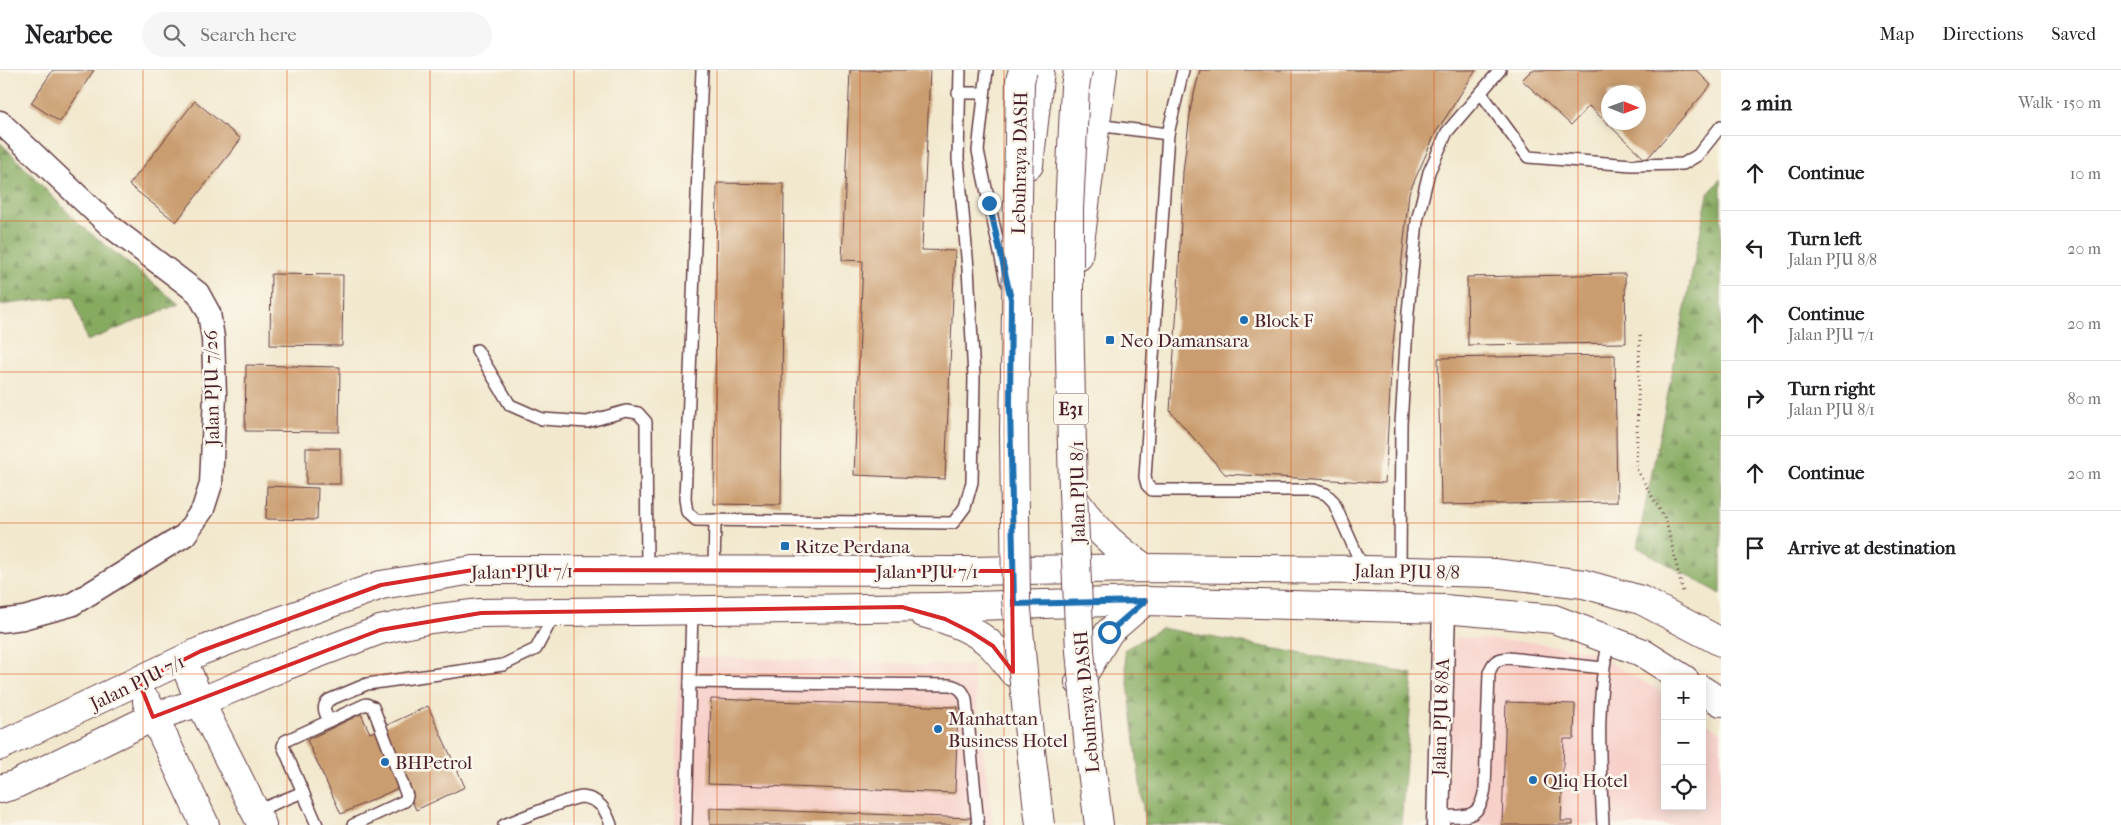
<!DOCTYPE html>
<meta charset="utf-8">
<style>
:root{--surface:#fff;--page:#f6f6f6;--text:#202124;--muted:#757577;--line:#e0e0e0}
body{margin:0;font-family:"IM FELL French Canon",serif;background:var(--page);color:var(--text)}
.controls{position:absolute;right:15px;bottom:15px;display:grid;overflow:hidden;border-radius:0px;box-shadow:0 2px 12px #0003}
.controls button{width:45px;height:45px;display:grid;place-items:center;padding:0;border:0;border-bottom:1px solid var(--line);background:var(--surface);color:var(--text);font:25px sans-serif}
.compass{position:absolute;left:1601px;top:15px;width:45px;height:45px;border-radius:50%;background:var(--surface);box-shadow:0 2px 12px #0003;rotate:91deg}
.stop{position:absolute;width:15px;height:15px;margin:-11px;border:4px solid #1f6fb2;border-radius:50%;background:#fff}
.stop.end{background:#1f6fb2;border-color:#fff;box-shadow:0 1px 5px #0008}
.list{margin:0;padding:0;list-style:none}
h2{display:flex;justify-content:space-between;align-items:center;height:65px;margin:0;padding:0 20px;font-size:21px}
h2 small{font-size:16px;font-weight:400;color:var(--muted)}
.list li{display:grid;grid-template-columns:32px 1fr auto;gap:15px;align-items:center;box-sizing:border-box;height:75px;padding:0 20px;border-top:1px solid var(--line)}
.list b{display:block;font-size:19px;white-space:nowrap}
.list p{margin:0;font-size:16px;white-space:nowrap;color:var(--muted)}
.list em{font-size:16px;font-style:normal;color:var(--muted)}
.icon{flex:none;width:28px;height:28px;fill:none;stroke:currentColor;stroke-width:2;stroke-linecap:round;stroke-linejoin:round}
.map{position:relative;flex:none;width:1721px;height:755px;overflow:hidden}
header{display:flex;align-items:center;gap:30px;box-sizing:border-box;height:70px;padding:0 25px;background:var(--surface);border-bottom:1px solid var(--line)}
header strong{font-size:24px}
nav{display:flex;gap:28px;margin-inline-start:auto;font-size:18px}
.search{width:350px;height:45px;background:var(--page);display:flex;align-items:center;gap:12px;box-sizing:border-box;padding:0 18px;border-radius:28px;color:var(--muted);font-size:19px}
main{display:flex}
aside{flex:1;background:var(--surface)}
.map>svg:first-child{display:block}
.built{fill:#f7d0ca}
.forest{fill:url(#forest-firs);stroke:#686546}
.building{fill:#ca9d70;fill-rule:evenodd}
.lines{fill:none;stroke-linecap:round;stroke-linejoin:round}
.lane-casing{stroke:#633d43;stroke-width:14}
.street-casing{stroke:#633d43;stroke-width:25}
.secondary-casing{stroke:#633d43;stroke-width:30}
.highway-casing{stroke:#633d43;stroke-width:30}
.path{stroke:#633d43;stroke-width:3;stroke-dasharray:1 4;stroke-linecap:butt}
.lane{stroke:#fff;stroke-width:11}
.street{stroke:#fff;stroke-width:22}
.secondary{stroke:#fff;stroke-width:28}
.highway{stroke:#fff;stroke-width:28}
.highway-bridge-casing{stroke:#633d43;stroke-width:30;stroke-linecap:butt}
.highway-bridge{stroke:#fff;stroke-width:28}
.route{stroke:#1f6fb2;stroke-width:6}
.marked{fill:none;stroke:#d62828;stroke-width:4;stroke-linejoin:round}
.grid{fill:none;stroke:#e0560e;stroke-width:1;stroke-opacity:0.55}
.poi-dot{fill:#1f6fb2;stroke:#fbf7ec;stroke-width:2}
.labels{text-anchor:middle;stroke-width:5;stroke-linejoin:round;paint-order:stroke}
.shield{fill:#fbf7ec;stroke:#7f6065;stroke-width:1}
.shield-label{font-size:18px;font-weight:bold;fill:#4a1f2b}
.street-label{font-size:19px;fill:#4a1f2b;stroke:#fbf7ec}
.poi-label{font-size:19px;fill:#4a1f2b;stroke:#fbf7ec;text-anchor:start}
</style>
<header>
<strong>Nearbee</strong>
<div class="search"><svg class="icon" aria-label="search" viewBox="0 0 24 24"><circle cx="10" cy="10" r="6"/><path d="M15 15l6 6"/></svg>Search here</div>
<nav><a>Map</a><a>Directions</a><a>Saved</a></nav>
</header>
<main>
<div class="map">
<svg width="1721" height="755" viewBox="0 0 1721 755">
<defs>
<pattern id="forest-firs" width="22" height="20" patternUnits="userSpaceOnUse" patternTransform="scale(1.25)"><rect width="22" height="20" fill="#86ab60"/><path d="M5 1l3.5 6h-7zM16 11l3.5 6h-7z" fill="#708b4f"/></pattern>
</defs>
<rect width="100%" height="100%" fill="#fbf7ec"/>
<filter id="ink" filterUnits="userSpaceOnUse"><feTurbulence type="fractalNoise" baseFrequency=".02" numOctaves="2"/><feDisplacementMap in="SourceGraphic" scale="10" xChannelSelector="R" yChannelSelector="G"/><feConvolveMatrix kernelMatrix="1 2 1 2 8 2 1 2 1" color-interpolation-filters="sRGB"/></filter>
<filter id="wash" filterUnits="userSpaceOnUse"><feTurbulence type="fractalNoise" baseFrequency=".0096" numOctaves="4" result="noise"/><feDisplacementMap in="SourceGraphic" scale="20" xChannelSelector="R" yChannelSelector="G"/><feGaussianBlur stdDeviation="1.12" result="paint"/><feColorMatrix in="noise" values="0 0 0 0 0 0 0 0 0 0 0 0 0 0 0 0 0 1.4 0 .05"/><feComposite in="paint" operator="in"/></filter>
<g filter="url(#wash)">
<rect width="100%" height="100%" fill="#f2e8ce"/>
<g class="built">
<polygon points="1454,567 1537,573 1590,581 1665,624 1665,736 1702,736 1702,649 1721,662 1721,755 1447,755"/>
<polygon points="679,586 972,596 993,755 675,755"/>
</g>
<g class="forest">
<polygon points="0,72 78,153 179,234 87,271 73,226 0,235"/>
<polygon points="1721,109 1721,524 1637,477 1708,124"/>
<polygon points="1161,558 1413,604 1401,755 1145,755 1124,580"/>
</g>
<g id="blocks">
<g class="building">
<polygon points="53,0 94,0 60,52 31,33"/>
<polygon points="850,0 930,0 922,180 955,181 945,409 854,405 863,191 842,190"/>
<polygon points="1200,0 1476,0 1435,64 1409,123 1392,283 1385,413 1225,404 1170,341 1178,222 1183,102 1191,36"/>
<path d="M 1532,0 L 1696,0 L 1711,15 L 1646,90 L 1589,36 L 1571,55 L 1522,10 ZM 1608,22 L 1638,22 L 1638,52 L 1608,52 Z"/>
<polygon points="195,31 241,69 176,152 129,115"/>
<polygon points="717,113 784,114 781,435 714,434"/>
<polygon points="271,204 343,205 342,276 270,275"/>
<polygon points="1625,204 1626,273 1468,275 1467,207"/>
<polygon points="1615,285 1617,432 1441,435 1438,288"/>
<polygon points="246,295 340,297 339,362 245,361"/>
<rect x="306" y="378" width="34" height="36"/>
<polygon points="267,416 318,418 317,450 266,449"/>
<polygon points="711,629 958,637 955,723 708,714"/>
<polygon points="1506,632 1575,634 1574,669 1564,669 1561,751 1573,751 1573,755 1502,755"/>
<polygon points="428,636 465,717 416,740 405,715 341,744 307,670 361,644 370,663"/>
<polygon points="710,738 972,748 972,755 710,755"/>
</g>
</g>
</g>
<g filter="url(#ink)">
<use href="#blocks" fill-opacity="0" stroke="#633d43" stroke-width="1"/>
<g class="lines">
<defs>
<g id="lane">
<polyline points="702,0 685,429 687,442 696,450 953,453 965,437 972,412 974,307 968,198 958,88 960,0"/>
<polyline points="987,0 978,81 1006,211"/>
<polyline points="1183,0 1168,64 1145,407 1147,415 1152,420 1313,420 1326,424 1333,431 1363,498"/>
<polyline points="958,23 984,23"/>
<polyline points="1481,23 1528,87 1632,95 1683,94 1698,85 1721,56"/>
<polyline points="1096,55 1168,64"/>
<polyline points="477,280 510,335 542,349 587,352 626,341 638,343 646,352 647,501"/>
<polyline points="714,500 715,450"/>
<polyline points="1400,500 1401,354 1408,242 1417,151 1429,102 1447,62 1500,0"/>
<path d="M 690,612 L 950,615 C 959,617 963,620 966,629 L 978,755"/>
<path d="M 329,651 C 325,642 321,637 329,630 L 367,614 L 503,595 L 536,579 L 555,543"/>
<polyline points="256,741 303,722"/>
<path d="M 1438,746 C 1466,746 1480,751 1485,718 L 1489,603 C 1493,592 1496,589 1508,588 L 1603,598"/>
<polyline points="317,755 283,676 285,671 366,634 373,637 407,726 405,731 402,732 353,755"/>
<path d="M 504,755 C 516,750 573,727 582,727 C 600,729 606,740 611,755"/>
<polyline points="686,755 692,541"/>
<path d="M 1603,755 C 1600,693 1595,631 1609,570"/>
</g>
<g id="street">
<polyline points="0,52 110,156 198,223 209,243 213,268 215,325 211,414 203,439 185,465 71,535 23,548 0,551"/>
<polyline points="1438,755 1444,539"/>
</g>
<g id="secondary">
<polyline points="1029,95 1040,0"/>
<polyline points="1078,187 1103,0"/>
<path d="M 1077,433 C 1097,461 1117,479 1145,498"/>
<path d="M 923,543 C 946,549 976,559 993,577 C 1001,585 1007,594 1013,602"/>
<polyline points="183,590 200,632 262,755"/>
<polyline points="1079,612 1109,562 1145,531"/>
<polyline points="1702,620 1721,632"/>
<polyline points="147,632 205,755"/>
<polyline points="0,676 201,581 269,555 381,515 473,500 970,501 1145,498 1364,500 1493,503 1584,514 1641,530 1721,572"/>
<polyline points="0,719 14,715 153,647 200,632 285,596 380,560 430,549 481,543 938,537 1145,531 1444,539 1554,549 1641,582 1684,609"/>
</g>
<polyline id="highway" points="1089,678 1099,755"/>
</defs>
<use href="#lane" class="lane-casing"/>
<use href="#street" class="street-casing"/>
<use href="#secondary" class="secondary-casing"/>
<use href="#highway" class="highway-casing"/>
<polyline class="path" points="1640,265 1636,398 1666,451 1683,522"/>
<use href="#lane" class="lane"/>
<use href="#street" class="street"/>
<use href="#secondary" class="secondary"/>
<use href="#highway" class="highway"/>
<defs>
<g id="highway-bridge">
<polyline points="1023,0 1020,11 1014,361 1016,529 1029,665 1040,755"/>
<polyline points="1078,0 1075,17 1069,139 1069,241 1073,422 1080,581 1089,678"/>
</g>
</defs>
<use href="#highway-bridge" class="highway-bridge-casing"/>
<use href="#highway-bridge" class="highway-bridge"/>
</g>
</g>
<g class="lines" filter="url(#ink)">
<polyline class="route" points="989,133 1011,229 1010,334 1014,534 1145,531 1109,562"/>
</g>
<path class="marked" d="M 473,500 L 1012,501 L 1013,602 L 993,576 L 971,562 L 945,549 L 902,537 L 481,543 L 380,560 L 153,647 L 139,612 L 201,581 L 381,515 Z"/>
<path class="grid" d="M 143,0 L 143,755M 287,0 L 287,755M 430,0 L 430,755M 574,0 L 574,755M 717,0 L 717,755M 860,0 L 860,755M 1004,0 L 1004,755M 1147,0 L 1147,755M 1291,0 L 1291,755M 1434,0 L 1434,755M 1578,0 L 1578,755M 0,151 L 1721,151M 0,302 L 1721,302M 0,453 L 1721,453M 0,604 L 1721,604"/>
<g class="poi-dot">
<circle cx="1244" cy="250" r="5"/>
<rect x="1105" y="265" width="10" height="10" rx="2.5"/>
<rect x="780" y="471" width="10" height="10" rx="2.5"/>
<circle cx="938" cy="659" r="5"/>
<circle cx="385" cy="692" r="5"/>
<circle cx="1533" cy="710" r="5"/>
</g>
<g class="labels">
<rect class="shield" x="1053.5" y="323.5" width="35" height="31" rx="4"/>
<g class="shield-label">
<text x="1071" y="345">E31</text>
</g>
<g class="street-label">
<text transform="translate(1019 93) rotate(-89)" y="7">Lebuhraya DASH</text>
<text transform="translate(211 318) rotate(-91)" y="7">Jalan PJU 7/26</text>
<text transform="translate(1077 422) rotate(-91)" y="7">Jalan PJU 8/1</text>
<text transform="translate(522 501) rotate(-1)" y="7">Jalan PJU 7/1</text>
<text x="927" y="508">Jalan PJU 7/1</text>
<text transform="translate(1407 501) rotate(1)" y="7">Jalan PJU 8/8</text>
<text transform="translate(137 612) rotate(-26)" y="7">Jalan PJU 7/1</text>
<text transform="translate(1086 632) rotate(-95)" y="7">Lebuhraya DASH</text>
<text transform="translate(1440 647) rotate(-88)" y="7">Jalan PJU 8/8A</text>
</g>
<g class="poi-label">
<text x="1254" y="257">Block F</text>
<text x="1120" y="277">Neo Damansara</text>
<text x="795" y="483">Ritze Perdana</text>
<text x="948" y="655">Manhattan<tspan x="948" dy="22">Business Hotel</tspan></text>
<text x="395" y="699">BHPetrol</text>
<text x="1543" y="717">Qliq Hotel</text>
</g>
</g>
</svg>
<div class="controls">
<button>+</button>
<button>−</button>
<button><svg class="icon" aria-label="locate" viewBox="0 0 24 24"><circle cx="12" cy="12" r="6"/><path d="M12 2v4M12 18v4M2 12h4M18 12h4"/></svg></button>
</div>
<svg class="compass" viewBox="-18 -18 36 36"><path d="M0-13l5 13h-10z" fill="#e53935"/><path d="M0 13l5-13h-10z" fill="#757577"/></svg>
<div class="stop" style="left:1109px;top:562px"></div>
<div class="stop end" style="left:989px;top:133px"></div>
</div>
<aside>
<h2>2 min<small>Walk · 150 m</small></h2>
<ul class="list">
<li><svg class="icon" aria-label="ahead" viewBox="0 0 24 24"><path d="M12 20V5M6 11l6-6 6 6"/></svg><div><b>Continue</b></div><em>10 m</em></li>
<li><svg class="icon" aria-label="left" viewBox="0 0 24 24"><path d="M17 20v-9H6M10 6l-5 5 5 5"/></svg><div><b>Turn left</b><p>Jalan PJU 8/8</p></div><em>20 m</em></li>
<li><svg class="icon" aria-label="ahead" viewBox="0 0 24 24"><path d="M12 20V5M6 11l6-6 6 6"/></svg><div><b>Continue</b><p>Jalan PJU 7/1</p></div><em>20 m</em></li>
<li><svg class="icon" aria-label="right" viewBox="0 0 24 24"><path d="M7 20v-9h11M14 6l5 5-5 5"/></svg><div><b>Turn right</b><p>Jalan PJU 8/1</p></div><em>80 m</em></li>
<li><svg class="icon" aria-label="ahead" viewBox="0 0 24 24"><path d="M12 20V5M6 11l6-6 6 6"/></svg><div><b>Continue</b></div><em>20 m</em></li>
<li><svg class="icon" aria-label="arrive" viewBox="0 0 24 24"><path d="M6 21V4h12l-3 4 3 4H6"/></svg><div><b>Arrive at destination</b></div></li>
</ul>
</aside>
</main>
